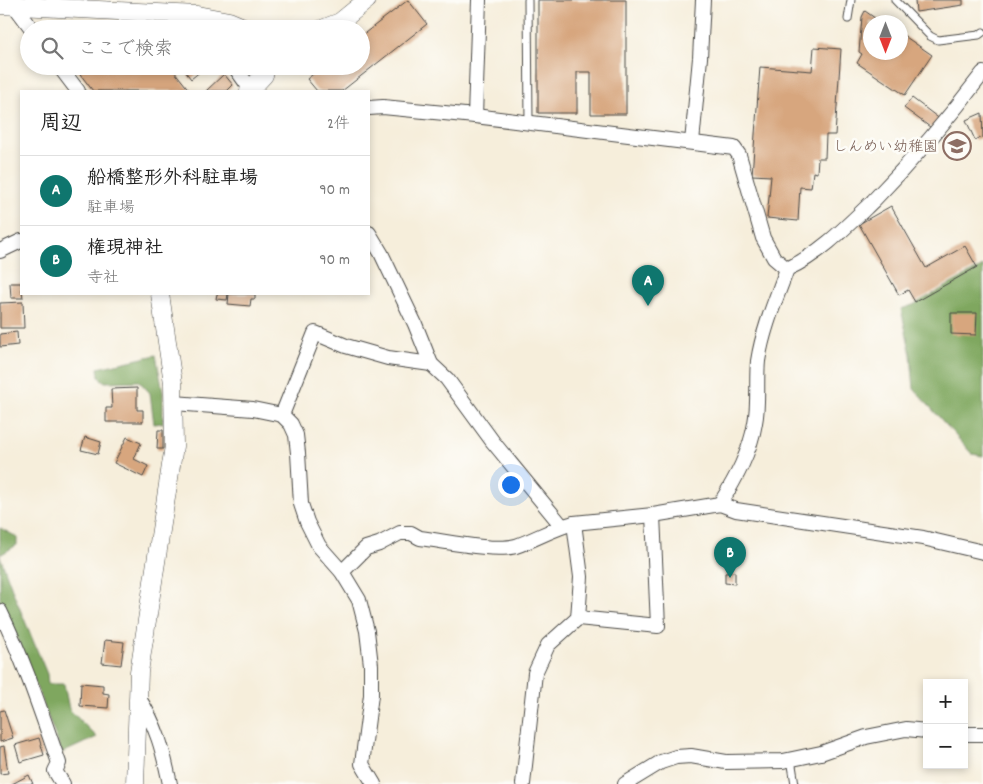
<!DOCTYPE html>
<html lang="ja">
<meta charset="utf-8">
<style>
:root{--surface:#fff;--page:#f6f6f6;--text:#222;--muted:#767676;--line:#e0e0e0;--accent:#0f766e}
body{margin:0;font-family:Dekko,"Klee One",sans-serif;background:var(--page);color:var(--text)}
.controls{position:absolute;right:15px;bottom:15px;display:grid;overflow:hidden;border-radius:0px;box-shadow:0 2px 8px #0003}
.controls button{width:45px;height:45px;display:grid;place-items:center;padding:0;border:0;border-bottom:1px solid var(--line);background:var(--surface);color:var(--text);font:25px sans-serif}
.compass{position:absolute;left:863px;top:15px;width:45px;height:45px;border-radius:50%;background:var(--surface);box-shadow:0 2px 8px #0003;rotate:180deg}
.you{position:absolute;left:510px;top:484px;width:18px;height:18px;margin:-12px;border:4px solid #fff;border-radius:50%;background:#1a73e8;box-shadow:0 0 0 8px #1a73e833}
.badge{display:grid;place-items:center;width:32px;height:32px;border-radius:50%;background:var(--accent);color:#fff;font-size:16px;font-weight:700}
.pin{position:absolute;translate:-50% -41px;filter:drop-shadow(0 1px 2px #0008)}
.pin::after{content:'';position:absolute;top:26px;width:18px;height:15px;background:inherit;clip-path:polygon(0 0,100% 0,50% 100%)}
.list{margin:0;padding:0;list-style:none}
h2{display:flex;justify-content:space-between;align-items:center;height:65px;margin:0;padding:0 20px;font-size:21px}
h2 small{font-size:16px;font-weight:400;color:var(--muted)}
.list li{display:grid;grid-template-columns:32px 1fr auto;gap:15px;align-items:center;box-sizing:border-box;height:70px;padding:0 20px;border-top:1px solid var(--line)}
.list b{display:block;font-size:19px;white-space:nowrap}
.list p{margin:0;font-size:16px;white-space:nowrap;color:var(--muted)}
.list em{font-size:16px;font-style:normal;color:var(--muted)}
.icon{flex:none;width:28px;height:28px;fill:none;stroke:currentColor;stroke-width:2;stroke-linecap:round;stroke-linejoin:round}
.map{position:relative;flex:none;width:983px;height:784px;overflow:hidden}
.search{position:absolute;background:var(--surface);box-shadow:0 2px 8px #0003;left:20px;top:20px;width:350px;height:55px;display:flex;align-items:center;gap:12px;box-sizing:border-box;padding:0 18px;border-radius:28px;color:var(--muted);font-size:19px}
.panel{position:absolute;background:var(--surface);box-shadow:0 2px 8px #0003;left:20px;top:90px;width:350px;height:205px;border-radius:0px}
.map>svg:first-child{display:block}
.forest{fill:#7fa75f;stroke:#556945}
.building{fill:#d7a67e}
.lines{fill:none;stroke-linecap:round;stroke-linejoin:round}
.service-casing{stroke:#494845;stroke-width:9}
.minor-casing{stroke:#494845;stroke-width:16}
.tertiary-casing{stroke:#494845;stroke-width:19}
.service{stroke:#fff;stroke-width:7}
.minor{stroke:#fff;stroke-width:14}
.tertiary{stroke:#fff;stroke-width:18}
.labels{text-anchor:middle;stroke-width:5;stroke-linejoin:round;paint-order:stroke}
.education-label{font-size:15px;fill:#785e54;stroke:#fdfcf7;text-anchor:end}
</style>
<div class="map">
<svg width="983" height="784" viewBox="0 0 983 784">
<rect width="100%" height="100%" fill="#fdfcf7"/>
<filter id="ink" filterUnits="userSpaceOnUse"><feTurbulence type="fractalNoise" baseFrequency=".02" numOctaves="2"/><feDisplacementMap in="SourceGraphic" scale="10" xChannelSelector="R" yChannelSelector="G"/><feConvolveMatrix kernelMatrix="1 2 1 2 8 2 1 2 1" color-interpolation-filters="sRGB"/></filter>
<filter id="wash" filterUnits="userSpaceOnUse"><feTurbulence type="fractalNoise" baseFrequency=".0096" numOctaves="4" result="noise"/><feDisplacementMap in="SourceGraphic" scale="20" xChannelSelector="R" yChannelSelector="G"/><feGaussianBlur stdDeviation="1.12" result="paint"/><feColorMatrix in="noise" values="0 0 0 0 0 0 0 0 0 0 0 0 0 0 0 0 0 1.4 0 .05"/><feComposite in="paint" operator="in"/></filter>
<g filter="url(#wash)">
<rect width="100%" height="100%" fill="#f6eedb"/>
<g class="forest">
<polygon points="983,266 983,456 972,454 914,389 911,355 901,309 913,305"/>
<polygon points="156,355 163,392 163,423 154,424 150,393 139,381 105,382 99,377 98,368"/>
<polygon points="0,528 17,537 17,545 0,555"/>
<polygon points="0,556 15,597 47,674 48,684 64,684 69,709 97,737 62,753 15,632 0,602"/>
</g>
<g id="blocks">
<g class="building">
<polygon points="408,0 427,24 342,91 317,91 307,79 323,66 361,66 361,36"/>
<polygon points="538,0 626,0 626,114 591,114 591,72 577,72 577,113 538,113"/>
<polygon points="915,0 963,0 963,5 916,12"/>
<polygon points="865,11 879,21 881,19 885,22 870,22 870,52 900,52 900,33 932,55 905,95 857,63 862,54 859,52 862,17"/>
<polygon points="138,25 141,29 112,29 112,27"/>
<polygon points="167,25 196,26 198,29 167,29"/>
<polygon points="814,47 841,49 835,135 826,135 825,158 818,158 817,173 813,172 811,188 800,187 798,221 767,218 771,176 752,175 760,67 812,71"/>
<polygon points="74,66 170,66 190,91 93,91"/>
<polygon points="181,66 207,66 191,79"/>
<polygon points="224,74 233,85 227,91 206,91"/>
<polygon points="912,98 941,120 934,130 904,108"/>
<polygon points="982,113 983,137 975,140 966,120"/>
<polygon points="891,206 926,268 965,246 977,267 915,302 908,290 899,295 859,224"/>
<polygon points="10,283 21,283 23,298 11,298"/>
<polygon points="217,294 228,294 227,300 216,299"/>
<polygon points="229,294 255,294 255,299 251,299 250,306 228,304"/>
<polygon points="23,302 24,328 0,328 0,303"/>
<polygon points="951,313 977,313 976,335 951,334"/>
<polygon points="17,332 18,345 0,347 0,334"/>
<polygon points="137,388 137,410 143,410 143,422 106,422 106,408 112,408 111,389"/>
<polygon points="158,430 163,430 163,449 157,449"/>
<polygon points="85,437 101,442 98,454 81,450"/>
<polygon points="127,437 141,443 134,459 148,466 143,477 114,463"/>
<polygon points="735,572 735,584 725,583 725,573"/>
<polygon points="105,640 124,642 121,665 102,663"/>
<polygon points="81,683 103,685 103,693 109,694 108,708 80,706"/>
<polygon points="4,710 13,738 0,742 0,711"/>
<polygon points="39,738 44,755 20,762 15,745"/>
<polygon points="4,746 8,773 0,774 0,747"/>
<polygon points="29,775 33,784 12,784"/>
</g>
</g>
</g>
<g filter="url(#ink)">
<use href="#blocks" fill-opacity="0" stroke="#494845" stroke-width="1"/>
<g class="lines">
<defs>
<g id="service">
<polyline points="528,0 529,123"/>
<polyline points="895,0 930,36 938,40 979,35 983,32"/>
<polyline points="848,19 851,0"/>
<polyline points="791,759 795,784"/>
</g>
<g id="minor">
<polyline points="14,0 14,5 32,29"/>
<polyline points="59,66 78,91"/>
<polyline points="234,66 252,91"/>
<polyline points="369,108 383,107 475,116 734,148 739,155 763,238 774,258 787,269"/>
<polyline points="475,116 479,0"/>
<polyline points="692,142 700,58 703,0"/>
<polyline points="369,233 381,253 415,324 431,364 447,379 493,442 562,526"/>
<polyline points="0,251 21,241"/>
<polyline points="174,403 253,409 282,415 291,424 296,435 298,453 301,504 307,522 319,546 342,572 359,600 367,631 371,665 371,695 362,764 374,784"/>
<polyline points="282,415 315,333 346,346 388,358 431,364"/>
<path d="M 720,504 C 736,478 750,453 755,423 C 759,403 756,381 758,361 C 763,329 776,299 787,269 C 820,254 847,226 873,201 C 913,160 949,118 983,73"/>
<path d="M 342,572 L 366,548 L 379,544 L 400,533 L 411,533 L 420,538 C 445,541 494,552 516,546 C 536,539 554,528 574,523 L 653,515 L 720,504 L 736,510 L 923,538 L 983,552"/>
<path d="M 0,611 C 24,660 41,712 59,763 L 55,771 L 63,784"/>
<polyline points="578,618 658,626 653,515"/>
<path d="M 138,697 C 157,726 163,750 170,784"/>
<polyline points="964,734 983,734"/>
<polyline points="523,784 535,673 548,645 578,618 581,577 574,523"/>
<polyline points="625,784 661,762 676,757 691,756 726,762 783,761 821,753 866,737 906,729 927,731"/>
</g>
<g id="tertiary">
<polyline points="0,5 197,15 229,21 248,29"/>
<polyline points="322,29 340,22 367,0"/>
<polyline points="249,91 264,75 266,66"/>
<polyline points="135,784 139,672 174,446 173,383 160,294"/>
</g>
</defs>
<use href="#service" class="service-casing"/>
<use href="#minor" class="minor-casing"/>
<use href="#tertiary" class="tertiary-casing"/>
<use href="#service" class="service"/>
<use href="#minor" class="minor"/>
<use href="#tertiary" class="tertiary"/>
</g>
</g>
<defs>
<symbol id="school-ring" viewBox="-11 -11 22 22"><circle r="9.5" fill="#fdfcf7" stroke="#8d6e63" stroke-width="1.5"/><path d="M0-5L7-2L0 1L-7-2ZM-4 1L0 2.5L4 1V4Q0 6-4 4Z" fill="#8d6e63"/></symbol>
</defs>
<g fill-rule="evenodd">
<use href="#school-ring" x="941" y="130" width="32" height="32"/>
</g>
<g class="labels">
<g class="education-label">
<text x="938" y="151">しんめい幼稚園</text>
</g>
</g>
</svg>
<div class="controls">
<button>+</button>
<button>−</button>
</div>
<svg class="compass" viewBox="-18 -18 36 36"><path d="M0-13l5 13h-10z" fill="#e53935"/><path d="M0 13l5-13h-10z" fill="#767676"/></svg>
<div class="you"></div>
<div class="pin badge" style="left:648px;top:306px">A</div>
<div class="pin badge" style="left:730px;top:578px">B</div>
<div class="search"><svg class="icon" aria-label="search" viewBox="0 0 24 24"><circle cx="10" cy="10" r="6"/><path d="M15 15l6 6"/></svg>ここで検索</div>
<section class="panel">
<h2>周辺<small>2件</small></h2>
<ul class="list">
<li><span class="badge">A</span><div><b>船橋整形外科駐車場</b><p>駐車場</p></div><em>90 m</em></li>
<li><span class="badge">B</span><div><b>権現神社</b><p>寺社</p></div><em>90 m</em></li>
</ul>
</section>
</div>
